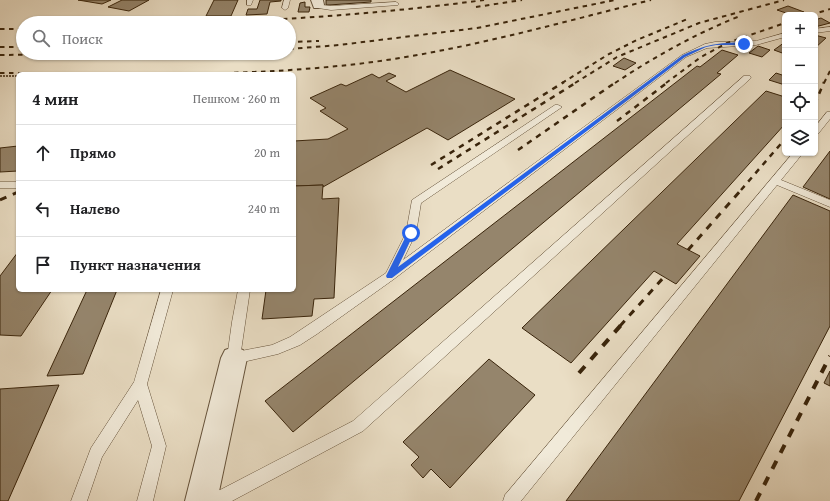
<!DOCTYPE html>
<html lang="ru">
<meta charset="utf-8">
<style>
:root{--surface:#fff;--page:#f2f2f2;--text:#202124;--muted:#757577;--line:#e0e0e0}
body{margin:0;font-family:"Gentium Book Plus",serif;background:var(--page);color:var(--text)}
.controls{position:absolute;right:12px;top:12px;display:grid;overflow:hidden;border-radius:6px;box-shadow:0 1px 3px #0004}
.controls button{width:36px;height:36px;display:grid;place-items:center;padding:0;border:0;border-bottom:1px solid var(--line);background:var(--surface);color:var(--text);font:20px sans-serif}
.stop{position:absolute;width:12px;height:12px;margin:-9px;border:3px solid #2563eb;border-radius:50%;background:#fff}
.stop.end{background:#2563eb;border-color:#fff;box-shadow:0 1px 4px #0008}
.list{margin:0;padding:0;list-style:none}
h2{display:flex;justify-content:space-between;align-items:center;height:52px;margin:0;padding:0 16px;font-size:17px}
h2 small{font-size:13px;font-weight:400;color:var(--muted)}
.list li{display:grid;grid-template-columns:26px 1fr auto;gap:12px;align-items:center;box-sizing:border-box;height:56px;padding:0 16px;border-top:1px solid var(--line)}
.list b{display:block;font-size:15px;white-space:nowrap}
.list em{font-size:13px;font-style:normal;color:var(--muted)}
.icon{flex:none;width:22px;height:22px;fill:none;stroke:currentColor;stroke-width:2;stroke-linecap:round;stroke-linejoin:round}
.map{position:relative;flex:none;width:830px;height:501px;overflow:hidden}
.search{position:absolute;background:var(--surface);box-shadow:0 1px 3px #0004;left:16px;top:16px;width:280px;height:44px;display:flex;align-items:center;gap:10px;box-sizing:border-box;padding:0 14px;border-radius:22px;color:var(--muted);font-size:15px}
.panel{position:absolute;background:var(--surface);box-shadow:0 1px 3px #0004;left:16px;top:72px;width:280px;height:220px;border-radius:6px}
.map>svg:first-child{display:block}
.building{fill:#95856c;stroke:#39240b}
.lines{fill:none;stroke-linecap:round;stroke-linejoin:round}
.lane-casing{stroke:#65523a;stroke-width:1}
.street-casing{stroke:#65523a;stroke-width:2}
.path{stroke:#39240b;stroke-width:1.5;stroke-dasharray:2 1;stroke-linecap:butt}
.lane{fill:#f1ead9;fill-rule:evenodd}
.street{fill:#f1ead9;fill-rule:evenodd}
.rail-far3{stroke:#39240b;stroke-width:2;stroke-dasharray:4.5 4.5;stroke-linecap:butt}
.rail-far2{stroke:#39240b;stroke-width:2.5;stroke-dasharray:5.5 5.5;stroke-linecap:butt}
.rail-far1{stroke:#39240b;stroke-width:3;stroke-dasharray:7 7;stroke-linecap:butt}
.rail{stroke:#39240b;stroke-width:4;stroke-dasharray:9 9;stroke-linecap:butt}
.route{fill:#2563eb}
</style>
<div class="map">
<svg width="830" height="501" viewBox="0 0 830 501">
<rect width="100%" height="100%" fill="#eadec5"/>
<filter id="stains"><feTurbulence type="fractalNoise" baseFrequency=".005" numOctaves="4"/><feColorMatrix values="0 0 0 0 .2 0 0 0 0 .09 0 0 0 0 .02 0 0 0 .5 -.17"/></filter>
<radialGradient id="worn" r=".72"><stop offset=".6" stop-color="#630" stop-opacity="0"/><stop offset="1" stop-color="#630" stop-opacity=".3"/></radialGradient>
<g class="building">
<polygon points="78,0 111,0 102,4"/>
<polygon points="122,0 149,0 129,11 108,7"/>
<polygon points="214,0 238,0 231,16 206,16"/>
<polygon points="260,0 281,0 281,1 270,2 267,14 246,15 248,9 257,9"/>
<polygon points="326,0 371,0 371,2 329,5 326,5"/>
<polygon points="305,2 305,7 310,7 309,12 298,12 300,3"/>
<polygon points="788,6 804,12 792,15 777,10"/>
<polygon points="821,18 830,23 815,27 815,20"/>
<polygon points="815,35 826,38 815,48"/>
<polygon points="785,42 785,54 774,50"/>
<polygon points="758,46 770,50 762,57 749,53"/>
<polygon points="722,50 738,55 717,73 721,74 293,432 265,401 697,66 700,67"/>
<polygon points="624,58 636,63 625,70 613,66"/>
<polygon points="450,70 515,99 448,140 427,128 323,187 323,185 294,186 294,141 328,139 348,129 320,111 326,108 310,98 341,84 346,86 372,74 379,78 389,73 396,76 386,81 406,92"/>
<polygon points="776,73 785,76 785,85 769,80"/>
<polygon points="766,91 785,97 785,124 677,244 700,256 676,284 654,271 571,363 522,328"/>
<polygon points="18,146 18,171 0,172 0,148"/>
<polygon points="830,151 830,199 803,187"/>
<polygon points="323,185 322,199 339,198 334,298 314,299 312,316 262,319 266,290 294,290 294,186"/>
<polygon points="793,195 830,211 830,326 739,501 566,501"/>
<polygon points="18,252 18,290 52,290 21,336 0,335 0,276"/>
<polygon points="87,290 117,290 83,374 47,376"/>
<polygon points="489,359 535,395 450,488 431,469 423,478 411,465 419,457 403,442"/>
<polygon points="830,371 830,386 824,383"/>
<polygon points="59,385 8,501 0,501 0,389"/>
</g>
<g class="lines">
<defs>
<g id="lane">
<polygon points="247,0 253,0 251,5 247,5"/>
<polygon points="284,0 290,0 288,8 285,10 282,8"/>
<polygon points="396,2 399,4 398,5 331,10 318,8 315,5 318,3 322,5 331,6"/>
<polygon points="830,27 830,31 815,33 815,29"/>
<polygon points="785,33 785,37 756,45 707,48 686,57 394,279 317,334 300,345 278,354 234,364 229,362 227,358 232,322 238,290 250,290 241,351 272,345 290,337 386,273 406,233 412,200 555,105 558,105 562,107 421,203 416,233 403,260 682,55 705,44 715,42 756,41"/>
<polygon points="744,76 750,76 751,78 363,431 232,501 197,501 196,499 198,493 204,491 220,490 353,421"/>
<polygon points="827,112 830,112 830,119 818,134 815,135 815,127"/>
<polygon points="793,153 803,153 781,180 830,200 830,207 777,185 521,501 503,501 505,495"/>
<rect x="0" y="182" width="18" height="6"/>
<polygon points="161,290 173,290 147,384 166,446 153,501 137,501 152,446 138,400 102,457 87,501 71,501 91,448 134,382"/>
</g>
<g id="street">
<polygon points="311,0 323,0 324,5 322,8 314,8"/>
<polygon points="234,347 243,350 247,358 217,501 185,501 221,358 225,350"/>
</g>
</defs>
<use href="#lane" class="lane-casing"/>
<use href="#street" class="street-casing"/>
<polyline class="path" points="0,76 18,76"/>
<use href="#lane" class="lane"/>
<use href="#street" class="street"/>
<g class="rail-far3">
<polyline points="476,7 522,0"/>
<polyline points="811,15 830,9"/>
<path d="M 193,23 C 290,20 387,13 484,0"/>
<polyline points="0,29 23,29"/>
<polyline points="289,42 319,41"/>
<polyline points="0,47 23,47"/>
<polyline points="289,49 339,45 477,28 615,0"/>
<polyline points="0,55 202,53"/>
<path d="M 0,73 C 124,74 250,78 373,62 C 468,49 559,23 651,0"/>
<polyline points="562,83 609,54 637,40 690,18"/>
<polyline points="575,83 617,57 699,23 784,0"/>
<path d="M 615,83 C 654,57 695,34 740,16"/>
<polyline points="666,83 701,57 727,43 785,23"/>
<polyline points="824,83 830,71"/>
</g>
<g class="rail-far2">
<polyline points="815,104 824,82"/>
<polyline points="617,121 668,82"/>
<polyline points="518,150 616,82"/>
<polyline points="431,165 564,82"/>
<polyline points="438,169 577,82"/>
<polyline points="741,190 785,139"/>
</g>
<g class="rail-far1">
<polyline points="0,200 18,192"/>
<polyline points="688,250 742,189"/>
<polyline points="620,326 664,277"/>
</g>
<g class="rail">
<polyline points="579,373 621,325"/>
<polyline points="756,501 830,356"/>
</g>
</g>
<path class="route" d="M 744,42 L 745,45 L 716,45 L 706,47 L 685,57 L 392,278 L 387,278 L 386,276 L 408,232 L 413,232 L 414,233 L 398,267 L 683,55 C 708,44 716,43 744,42 Z"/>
<rect width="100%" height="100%" filter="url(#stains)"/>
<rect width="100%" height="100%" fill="url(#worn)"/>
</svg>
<div class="controls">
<button>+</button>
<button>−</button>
<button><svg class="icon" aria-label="locate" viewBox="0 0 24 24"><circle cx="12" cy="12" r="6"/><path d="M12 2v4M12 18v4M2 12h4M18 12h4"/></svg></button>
<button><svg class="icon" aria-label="layers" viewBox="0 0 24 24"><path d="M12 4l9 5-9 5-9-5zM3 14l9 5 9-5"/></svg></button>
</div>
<div class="stop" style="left:411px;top:233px"></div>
<div class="stop end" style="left:744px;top:44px"></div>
<div class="search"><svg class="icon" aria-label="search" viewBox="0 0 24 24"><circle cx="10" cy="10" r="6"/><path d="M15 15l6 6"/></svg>Поиск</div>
<section class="panel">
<h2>4 мин<small>Пешком · 260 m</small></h2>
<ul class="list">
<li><svg class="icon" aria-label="ahead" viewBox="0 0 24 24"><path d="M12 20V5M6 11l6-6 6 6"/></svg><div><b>Прямо</b></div><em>20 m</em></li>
<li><svg class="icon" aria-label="left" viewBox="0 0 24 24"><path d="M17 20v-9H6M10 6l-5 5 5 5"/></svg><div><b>Налево</b></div><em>240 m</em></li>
<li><svg class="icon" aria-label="arrive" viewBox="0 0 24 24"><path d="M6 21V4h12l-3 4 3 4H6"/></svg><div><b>Пункт назначения</b></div></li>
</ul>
</section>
</div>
